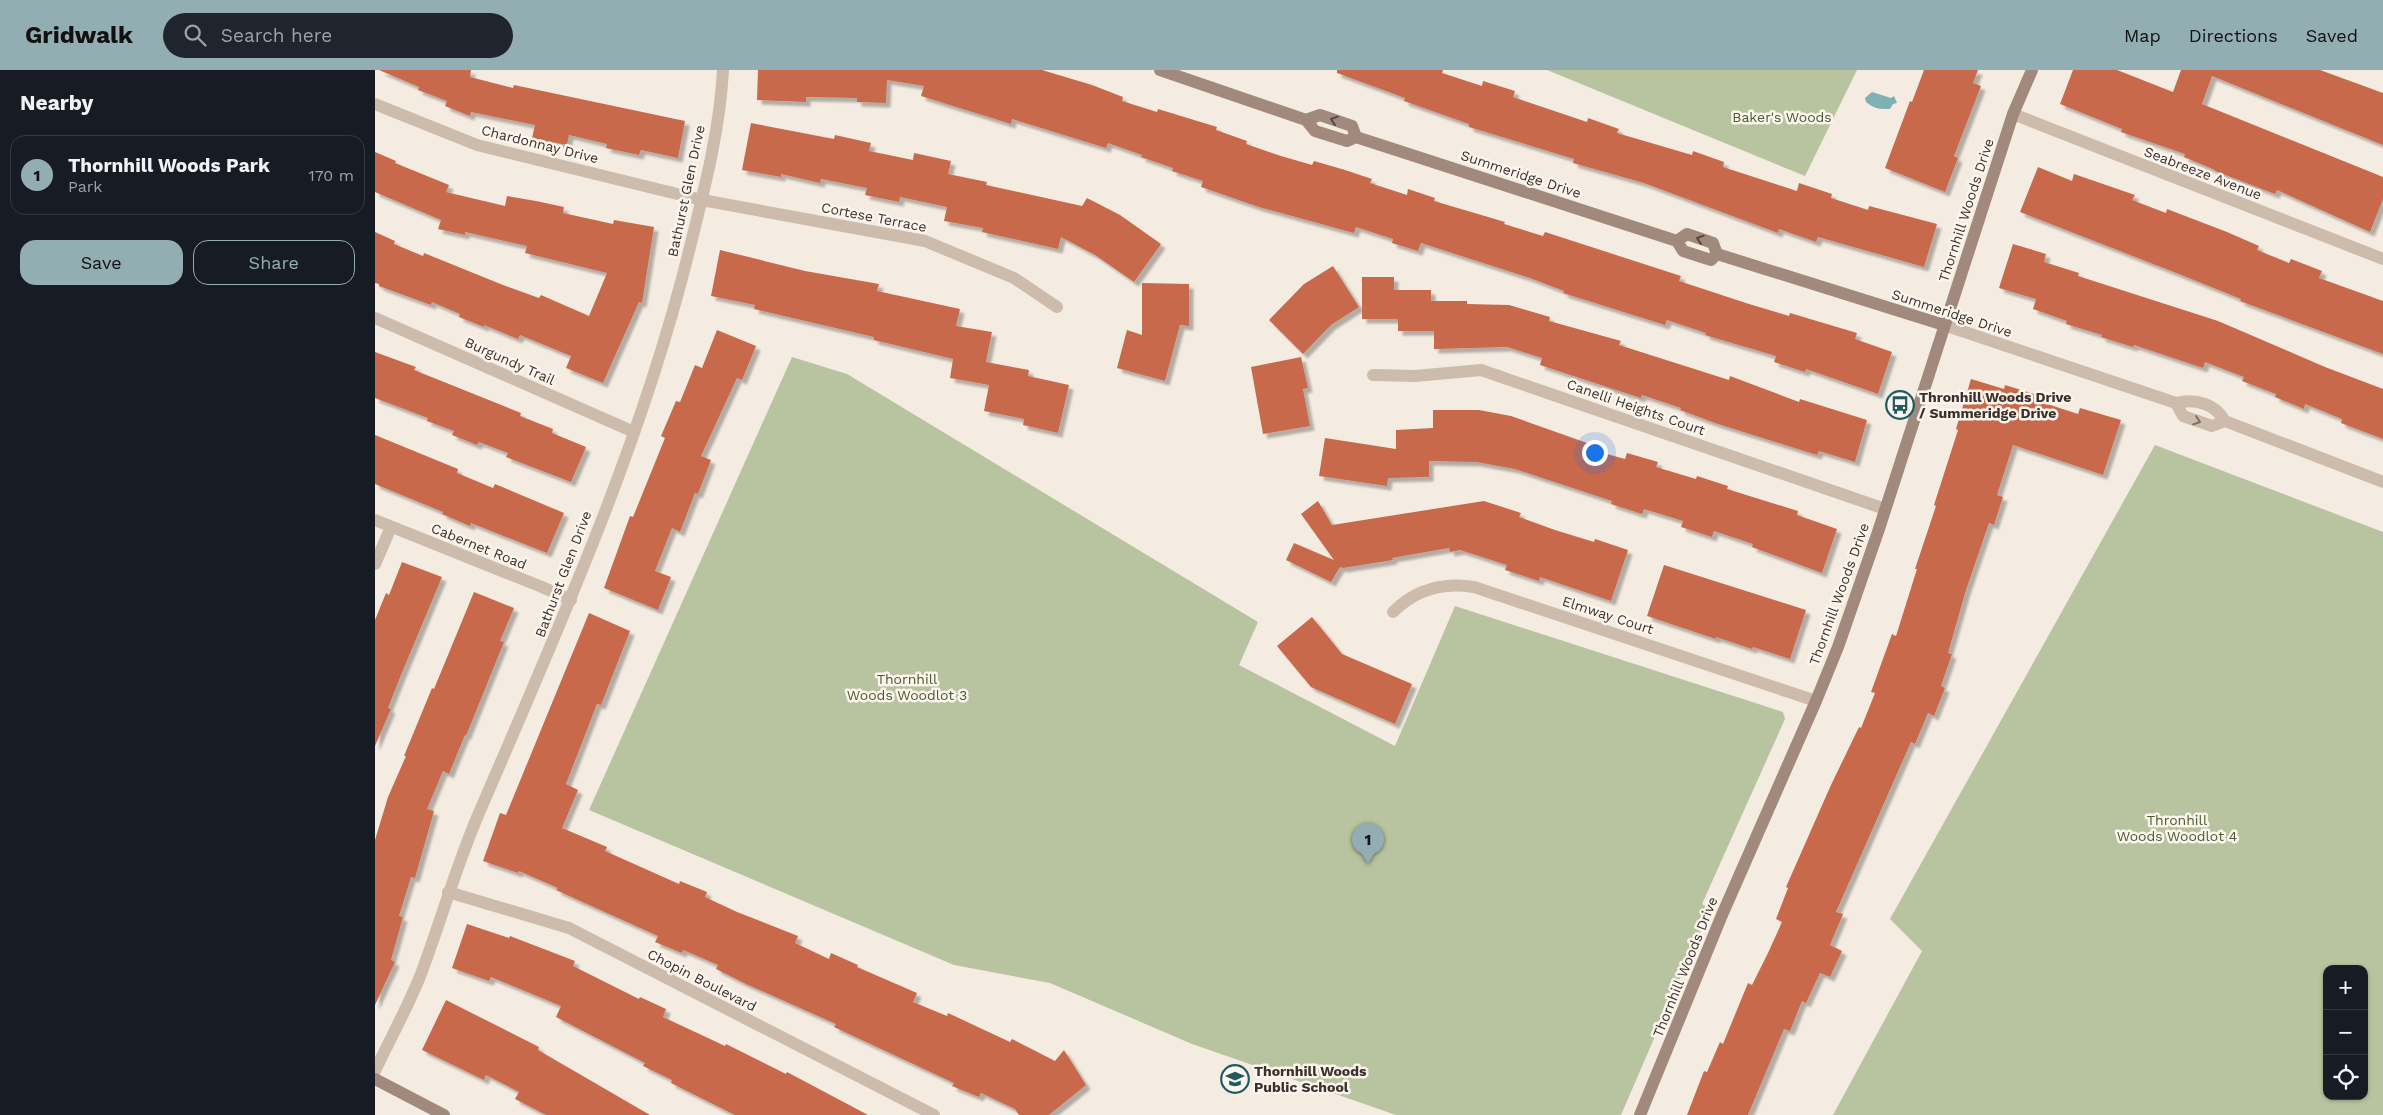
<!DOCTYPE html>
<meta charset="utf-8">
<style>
:root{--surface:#171b24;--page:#20242c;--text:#f1f3f6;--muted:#9ea1a6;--line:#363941;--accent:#92aeb2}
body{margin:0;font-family:"Work Sans",sans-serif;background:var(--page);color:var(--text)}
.controls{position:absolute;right:15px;bottom:15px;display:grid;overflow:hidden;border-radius:10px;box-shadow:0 1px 4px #0004}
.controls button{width:45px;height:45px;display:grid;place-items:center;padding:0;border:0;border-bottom:1px solid var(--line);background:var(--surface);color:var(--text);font:25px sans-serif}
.you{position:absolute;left:1219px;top:382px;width:18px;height:18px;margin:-12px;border:4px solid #fff;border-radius:50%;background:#1a73e8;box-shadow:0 0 0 8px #1a73e833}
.badge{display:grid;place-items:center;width:32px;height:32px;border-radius:50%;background:var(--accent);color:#111;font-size:16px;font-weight:700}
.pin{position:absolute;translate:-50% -41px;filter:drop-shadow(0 1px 2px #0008)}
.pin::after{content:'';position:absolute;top:26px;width:18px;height:15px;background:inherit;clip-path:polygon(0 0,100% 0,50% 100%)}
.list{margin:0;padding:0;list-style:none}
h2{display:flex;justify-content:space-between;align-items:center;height:65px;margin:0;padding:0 20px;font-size:21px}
h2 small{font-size:16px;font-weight:400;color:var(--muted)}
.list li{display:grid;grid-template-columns:32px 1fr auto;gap:15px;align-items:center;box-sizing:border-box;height:80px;margin:0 10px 10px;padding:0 10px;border:1px solid var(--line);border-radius:15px}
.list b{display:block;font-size:19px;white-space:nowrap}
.list p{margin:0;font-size:16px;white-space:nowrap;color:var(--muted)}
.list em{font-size:16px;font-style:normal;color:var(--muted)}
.actions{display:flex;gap:10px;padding:15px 20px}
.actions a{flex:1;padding:11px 0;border:1px solid var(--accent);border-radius:15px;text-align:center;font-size:18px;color:var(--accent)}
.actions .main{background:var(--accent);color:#111}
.icon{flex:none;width:28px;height:28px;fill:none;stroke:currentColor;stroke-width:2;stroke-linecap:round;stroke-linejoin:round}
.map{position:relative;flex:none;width:2008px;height:1045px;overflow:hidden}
header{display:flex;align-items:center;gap:30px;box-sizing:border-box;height:70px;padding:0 25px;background:var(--accent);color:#111}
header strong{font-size:24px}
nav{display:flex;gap:28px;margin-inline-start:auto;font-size:18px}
.search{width:350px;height:45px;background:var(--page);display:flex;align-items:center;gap:12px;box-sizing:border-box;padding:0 18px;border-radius:28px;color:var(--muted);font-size:19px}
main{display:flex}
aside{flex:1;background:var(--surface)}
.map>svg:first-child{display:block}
.green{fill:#b8c4a0;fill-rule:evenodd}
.water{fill:#7fb0b2}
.building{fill:#c8694b;filter:url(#shadow)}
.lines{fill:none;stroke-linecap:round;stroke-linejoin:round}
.street{stroke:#cdbbac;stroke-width:12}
.secondary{stroke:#a18a7d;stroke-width:12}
.oneway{stroke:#544640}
.oneway2{stroke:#7d6f65}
.labels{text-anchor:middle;stroke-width:5;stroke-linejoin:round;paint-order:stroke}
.park-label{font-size:14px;fill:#4a5a2e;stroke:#fbf5ee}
.street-label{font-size:14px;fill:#3b302b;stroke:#fbf5ee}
.poi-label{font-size:14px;font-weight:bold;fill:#3b302b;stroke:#fbf5ee;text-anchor:start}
</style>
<header>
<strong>Gridwalk</strong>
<div class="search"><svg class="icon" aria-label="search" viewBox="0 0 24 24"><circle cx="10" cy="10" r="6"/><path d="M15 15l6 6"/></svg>Search here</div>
<nav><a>Map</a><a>Directions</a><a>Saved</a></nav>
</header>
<main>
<aside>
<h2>Nearby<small></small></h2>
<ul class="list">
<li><span class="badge">1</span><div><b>Thornhill Woods Park</b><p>Park</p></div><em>170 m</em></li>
</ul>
<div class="actions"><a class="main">Save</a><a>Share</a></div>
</aside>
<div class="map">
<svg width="2008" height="1045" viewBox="0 0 2008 1045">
<defs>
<filter id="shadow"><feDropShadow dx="4.5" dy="4.5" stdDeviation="1" flood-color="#0004"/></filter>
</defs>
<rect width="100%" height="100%" fill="#f4ebe1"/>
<g class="green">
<polygon points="1172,0 1482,0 1430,106"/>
<polygon points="417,287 472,304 883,552 864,595 1020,676 1080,536 1408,642 1410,649 1327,834 1335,839 1246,1045 1021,1045 817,974 675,913 579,895 214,740"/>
<path d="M 1780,375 L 2008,462 L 2008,1045 L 1458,1045 L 1547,881 L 1515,849 ZM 1952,899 L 1989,899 L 1989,1026 L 1952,1026 Z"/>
</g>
<path class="water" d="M 1497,22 L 1516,28 L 1519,26 L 1522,33 L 1518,34 L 1515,39 C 1505,39 1499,39 1491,32 L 1490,28 Z"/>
<g class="building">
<polygon points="4,0 96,0 95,7 138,18 139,15 310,51 303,88 266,80 264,85 231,78 232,74 194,65 192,75 157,68 160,55 96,42 95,46 70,36 72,31 43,20 44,17"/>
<polygon points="383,0 667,0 717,15 748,27 747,31 782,42 783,39 842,57 841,60 872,71 871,74 906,86 937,95 939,91 970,100 997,109 995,113 1032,125 1033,119 1060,128 1059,131 1130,152 1129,154 1168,166 1170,162 1306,206 1304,211 1374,234 1414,246 1415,243 1482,263 1480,269 1517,282 1503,324 1431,299 1430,302 1399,292 1401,286 1330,265 1331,263 1292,250 1290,255 1188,223 1189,221 1155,208 1046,173 1043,181 1017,173 1018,169 981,157 979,163 884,137 826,117 828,111 797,101 798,98 766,87 767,85 733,73 731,78 637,49 636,54 546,26 549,16 512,10 511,33 482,32 482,28 431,27 431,32 382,30"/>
<polygon points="962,0 1068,0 1067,3 1107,16 1108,11 1140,21 1138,27 1212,52 1213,48 1244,59 1242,63 1317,85 1318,81 1349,92 1348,97 1422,121 1424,113 1457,124 1456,128 1493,140 1494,136 1562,154 1549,197 1443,167 1441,172 1404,159 1403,163 1269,113 1198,93 1199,89 1094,57 1094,54 1029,31 1030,28 962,3"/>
<polygon points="1549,0 1603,0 1598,13 1606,16 1579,86 1583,88 1570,122 1510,98 1535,31 1537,32"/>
<polygon points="1698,0 1742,0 1798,22 1806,0 1945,0 2008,23 2008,75 1837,6 1827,34 2008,107 2008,129 1995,162 1902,120 1900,124 1840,101 1840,100 1809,87 1810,84 1746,62 1747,59 1685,34"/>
<polygon points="376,53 459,69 460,65 496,73 494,81 538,90 539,83 576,91 573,104 612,112 611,115 707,136 712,128 745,145 786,174 759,212 720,185 686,167 683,179 607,162 608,158 569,151 572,137 525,127 524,132 490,125 492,118 446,109 445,113 406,104 406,107 367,100"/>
<polygon points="0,82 21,91 20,93 74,115 71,122 130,136 132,126 161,131 189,137 188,143 238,154 239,150 279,157 267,233 264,232 228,313 191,298 196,286 145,265 143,269 109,255 109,257 84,247 85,244 57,232 56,235 4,216 4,214 0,213 0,162 20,171 19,174 48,186 49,183 128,215 164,228 166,225 214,246 232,203 150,183 152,176 90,162 90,165 63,159 66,150 0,122"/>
<polygon points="1663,97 1697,111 1699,104 1760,125 1757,130 1791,143 1792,139 1852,162 1884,176 1882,180 1914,193 1916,189 1947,201 1944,208 2008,231 2008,284 1865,231 1866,229 1804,204 1645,142"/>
<polygon points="1638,174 1671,184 1669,192 1704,203 1703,206 1843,251 1950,297 2008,319 2008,369 1966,353 1967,349 1930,334 1929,339 1900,327 1901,324 1867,311 1869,307 1830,292 1828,298 1759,275 1758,277 1726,267 1727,265 1691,254 1692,251 1658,239 1661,229 1624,218"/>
<polygon points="345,180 430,201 504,214 502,221 585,239 581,256 617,262 611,292 654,300 653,306 694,315 683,363 648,355 649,349 609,341 614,315 575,308 578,289 499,270 499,267 379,239 380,235 336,226"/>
<polygon points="958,196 984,237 956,255 928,284 894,250 929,214"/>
<polygon points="987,207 1019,207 1019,220 1056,220 1056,231 1092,231 1092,234 1134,235 1175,247 1174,251 1246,271 1244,275 1354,310 1355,306 1424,332 1425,329 1492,350 1480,392 1444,381 1442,385 1340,353 1305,340 1306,338 1267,325 1266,328 1235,318 1165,295 1167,288 1132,277 1059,279 1059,261 1023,261 1023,249 987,249"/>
<polygon points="767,213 814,214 814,256 805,255 790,311 742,298 752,260 767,265"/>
<polygon points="342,260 381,276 367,310 362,308 326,386 336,390 323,424 320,423 305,462 297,458 280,501 296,507 283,540 229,518 255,446 258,447 290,368 286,366 301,331 305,332 320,295 327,298"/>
<polygon points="0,282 41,297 39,300 146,343 145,346 178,359 177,363 211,377 196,412 131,387 133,383 104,372 102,375 77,365 79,361 52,351 53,348 0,328"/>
<polygon points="926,287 933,318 928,319 935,356 888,364 876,297"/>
<polygon points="1596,309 1629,319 1630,315 1662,325 1660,330 1703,344 1705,338 1746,350 1728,405 1638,375 1622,425 1628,427 1619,455 1614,453 1591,520 1573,583 1577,584 1566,616 1570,618 1559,646 1553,643 1540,674 1536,672 1461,842 1468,844 1455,875 1467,881 1455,907 1445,903 1431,933 1427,931 1415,961 1409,959 1373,1045 1312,1045 1329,1001 1332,1002 1345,972 1348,974 1373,913 1377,915 1393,883 1407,852 1401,849 1413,818 1411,817 1456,715 1484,657 1486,658 1500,623 1496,622 1517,564 1521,566 1542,499 1540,499 1561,436 1559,435 1583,360 1581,359"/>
<polygon points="1058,340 1104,340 1136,346 1212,373 1210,378 1250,389 1252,383 1283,392 1281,397 1321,409 1322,406 1353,416 1352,419 1423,441 1422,445 1462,459 1447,503 1377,477 1378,474 1339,461 1337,467 1306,457 1308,451 1269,439 1267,444 1236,434 1237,431 1140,399 1101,392 1054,391 1054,407 1013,408 1012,416 944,406 950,368 1021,379 1021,360 1058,358"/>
<polygon points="0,365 83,399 82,403 118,418 120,414 189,443 172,483 96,453 95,456 67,444 68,442 0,414"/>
<polygon points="943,431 957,455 1109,431 1146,443 1144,447 1180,460 1219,472 1220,469 1253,480 1236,531 1165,507 1164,511 1130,500 1132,495 1085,480 1075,482 1074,478 1017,488 1018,490 968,498 965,497 956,512 911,490 919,473 959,490 926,444"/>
<polygon points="27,492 67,507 26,605 13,638 16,639 0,676 0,550 11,523 14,525"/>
<polygon points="1289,495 1431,540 1415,589 1378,577 1377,579 1341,567 1341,569 1272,546"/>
<polygon points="99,522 139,538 125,571 129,572 91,666 90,665 74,704 68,701 52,739 59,741 40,808 36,807 24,846 28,847 16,890 20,892 0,935 0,770 13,727 31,686 29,686 57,618 59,619"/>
<polygon points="214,543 255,561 226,635 222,634 191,714 203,720 187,758 232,777 230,781 304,814 305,811 332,822 330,827 362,842 423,866 420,873 454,889 456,883 483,895 482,897 542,923 538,932 572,946 573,943 635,972 637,969 680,991 689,980 711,1015 674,1045 644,1045 640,1039 606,1023 604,1027 577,1016 579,1013 459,957 461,954 371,914 341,899 343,895 308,880 307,883 280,872 283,866 181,820 183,818 144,801 143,803 108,791 125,743 131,745"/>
<polygon points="937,547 967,584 1037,614 1020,654 936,617 902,576"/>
<polygon points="92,854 134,868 135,866 200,891 198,896 264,929 265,927 291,939 288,947 350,976 351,974 411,1004 412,1002 493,1045 360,1045 296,1013 297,1010 268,996 270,993 181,947 186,936 116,907 114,911 77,898"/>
<polygon points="71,930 164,977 163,980 275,1045 171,1045 140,1029 144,1022 111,1005 109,1010 47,980"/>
</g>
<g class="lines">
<g class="street">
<polyline points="0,34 102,75 327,130 550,171 639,208 682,237"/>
<polyline points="1638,44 2008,189"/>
<polyline points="0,248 259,362"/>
<path d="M 1569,255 L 1801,333 C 1821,328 1840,334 1850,351 L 2008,412"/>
<polyline points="998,305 1040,306 1106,300 1510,439"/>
<polyline points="1801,333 1808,346 1837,356 1850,351"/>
<polyline points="0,450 167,517 196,530"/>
<polyline points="0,494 16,457"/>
<path d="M 1018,542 C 1040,520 1068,512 1099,517 L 1441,631"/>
<polyline points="73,822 194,858 559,1045"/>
<path d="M 0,1001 C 15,969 33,937 46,904 C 66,851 81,796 104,743 C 184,557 268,371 316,173 C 330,117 345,58 348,0"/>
</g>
<g class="secondary">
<polyline points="785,0 931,50 940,61 972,71 981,67 1302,171 1308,181 1336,190 1342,184"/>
<polyline points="931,50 945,45 977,56 981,67"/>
<polyline points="1302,171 1312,164 1338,173 1342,184"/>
<polyline points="1342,184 1569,255"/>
<polyline points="0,1009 69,1045"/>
<polyline points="1265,1045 1347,845 1441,631 1463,577 1504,459 1638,44 1657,0"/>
</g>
</g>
<defs><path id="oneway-chevron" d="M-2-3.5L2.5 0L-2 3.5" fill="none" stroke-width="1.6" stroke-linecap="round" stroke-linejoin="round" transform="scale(1.25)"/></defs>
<g class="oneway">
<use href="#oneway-chevron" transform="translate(959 50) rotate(-161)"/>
<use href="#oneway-chevron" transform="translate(1325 169) rotate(-161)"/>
</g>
<use class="oneway2" href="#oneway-chevron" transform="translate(1822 351) rotate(19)"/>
<defs>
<symbol id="bus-ring" viewBox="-11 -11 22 22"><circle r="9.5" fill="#fbf5ee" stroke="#1f5a5e" stroke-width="1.5"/><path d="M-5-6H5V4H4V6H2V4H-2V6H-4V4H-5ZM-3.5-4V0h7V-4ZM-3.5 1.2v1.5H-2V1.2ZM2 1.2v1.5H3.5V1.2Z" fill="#1f5a5e"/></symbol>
<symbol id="school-ring" viewBox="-11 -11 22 22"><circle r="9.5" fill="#fbf5ee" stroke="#1f5a5e" stroke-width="1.5"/><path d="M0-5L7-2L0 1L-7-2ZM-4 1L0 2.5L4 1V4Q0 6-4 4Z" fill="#1f5a5e"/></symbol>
</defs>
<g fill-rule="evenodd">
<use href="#bus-ring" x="1509" y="319" width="32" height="32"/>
<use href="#school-ring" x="844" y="993" width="32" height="32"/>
</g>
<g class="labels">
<g class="park-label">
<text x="1407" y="52">Baker's Woods</text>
<text x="532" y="614">Thornhill<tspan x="532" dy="16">Woods Woodlot 3</tspan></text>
<text x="1802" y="755">Thronhill<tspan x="1802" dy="16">Woods Woodlot 4</tspan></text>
</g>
<g class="street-label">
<text transform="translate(165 74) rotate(14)" y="5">Chardonnay Drive</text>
<text transform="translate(1828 103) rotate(21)" y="5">Seabreeze Avenue</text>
<text transform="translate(1146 104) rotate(18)" y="5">Summeridge Drive</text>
<text transform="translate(311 121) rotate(-78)" y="5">Bathurst Glen Drive</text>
<text transform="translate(1591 140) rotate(-72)" y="5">Thornhill Woods Drive</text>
<text transform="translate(499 147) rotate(11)" y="5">Cortese Terrace</text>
<text transform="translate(1577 243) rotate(18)" y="5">Summeridge Drive</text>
<text transform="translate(135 291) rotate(24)" y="5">Burgundy Trail</text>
<text transform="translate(1261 337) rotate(19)" y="5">Canelli Heights Court</text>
<text transform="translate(104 476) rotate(22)" y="5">Cabernet Road</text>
<text transform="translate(188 504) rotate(-69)" y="5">Bathurst Glen Drive</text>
<text transform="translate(1464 524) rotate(-70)" y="5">Thornhill Woods Drive</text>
<text transform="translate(1233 545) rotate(18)" y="5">Elmway Court</text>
<text transform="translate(1310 897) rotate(-68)" y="5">Thornhill Woods Drive</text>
<text transform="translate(327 910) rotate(27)" y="5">Chopin Boulevard</text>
</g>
<g class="poi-label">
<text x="1544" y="332">Thronhill Woods Drive<tspan x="1544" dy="16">/ Summeridge Drive</tspan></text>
<text x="879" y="1006">Thornhill Woods<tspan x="879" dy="16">Public School</tspan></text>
</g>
</g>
</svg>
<div class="controls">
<button>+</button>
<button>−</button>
<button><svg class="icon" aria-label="locate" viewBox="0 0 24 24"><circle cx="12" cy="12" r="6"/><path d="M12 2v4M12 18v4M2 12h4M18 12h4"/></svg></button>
</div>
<div class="you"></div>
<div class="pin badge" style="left:993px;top:794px">1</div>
</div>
</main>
